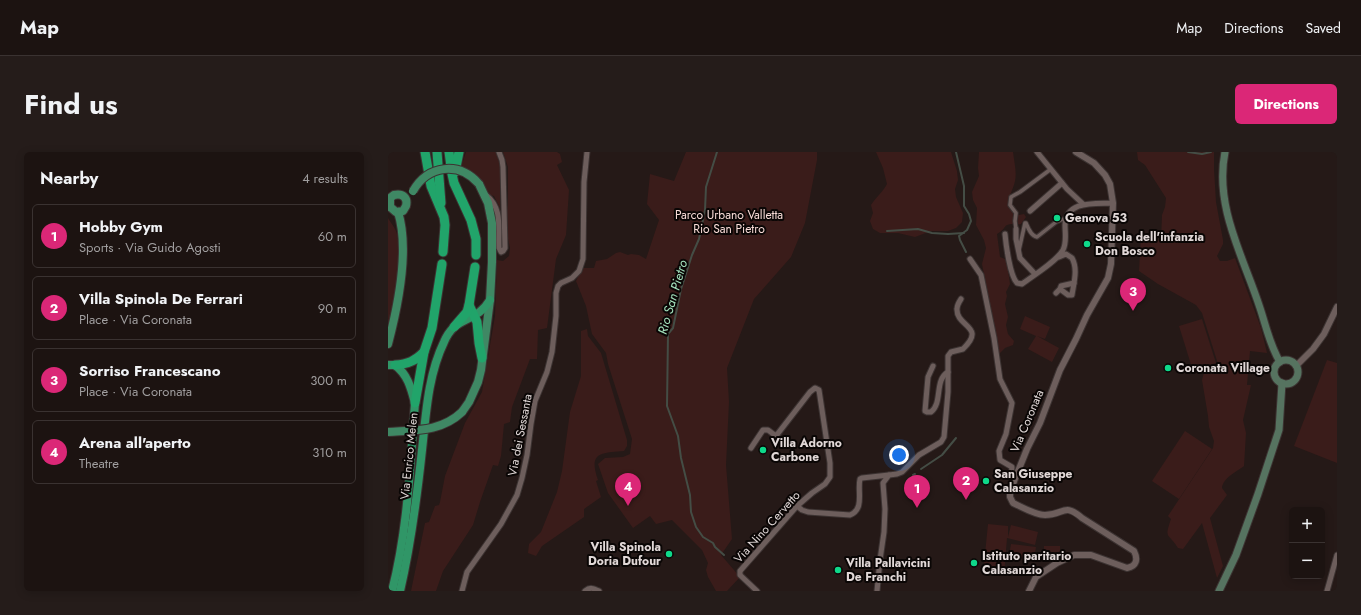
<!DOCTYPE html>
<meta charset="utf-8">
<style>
:root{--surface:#1c1311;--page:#251c1a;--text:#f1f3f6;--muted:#a09e9f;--line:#3a3231;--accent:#db2777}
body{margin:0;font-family:Jost,sans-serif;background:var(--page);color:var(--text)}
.controls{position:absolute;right:12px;bottom:12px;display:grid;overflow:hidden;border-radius:6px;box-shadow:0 2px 10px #0003}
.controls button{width:36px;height:36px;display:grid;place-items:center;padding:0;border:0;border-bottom:1px solid var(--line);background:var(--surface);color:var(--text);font:20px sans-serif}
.you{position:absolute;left:511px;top:303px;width:14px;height:14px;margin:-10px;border:3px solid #fff;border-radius:50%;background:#1a73e8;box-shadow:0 0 0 6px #1a73e833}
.badge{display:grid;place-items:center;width:26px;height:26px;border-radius:50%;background:var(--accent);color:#fff;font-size:13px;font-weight:700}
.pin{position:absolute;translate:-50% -33px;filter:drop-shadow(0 1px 2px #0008)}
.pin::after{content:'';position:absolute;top:21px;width:14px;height:12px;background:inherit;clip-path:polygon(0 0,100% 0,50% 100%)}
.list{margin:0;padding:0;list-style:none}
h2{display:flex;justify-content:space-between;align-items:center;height:52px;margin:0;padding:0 16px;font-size:17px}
h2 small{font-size:13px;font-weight:400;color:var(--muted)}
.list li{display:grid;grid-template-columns:26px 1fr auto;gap:12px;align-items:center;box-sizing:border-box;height:64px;margin:0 8px 8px;padding:0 8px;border:1px solid var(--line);border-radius:6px}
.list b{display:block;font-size:15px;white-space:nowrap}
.list p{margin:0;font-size:13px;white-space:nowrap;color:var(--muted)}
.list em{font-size:13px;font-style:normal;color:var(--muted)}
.map{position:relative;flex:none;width:949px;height:439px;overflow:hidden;border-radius:6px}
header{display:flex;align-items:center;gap:24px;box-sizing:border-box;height:56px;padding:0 20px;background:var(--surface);border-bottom:1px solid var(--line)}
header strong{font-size:19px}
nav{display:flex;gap:22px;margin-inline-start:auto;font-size:14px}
.intro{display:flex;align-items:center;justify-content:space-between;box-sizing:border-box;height:96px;padding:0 24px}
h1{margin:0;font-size:28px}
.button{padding:10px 18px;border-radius:6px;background:var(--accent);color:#fff;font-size:14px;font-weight:700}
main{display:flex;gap:24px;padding:0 24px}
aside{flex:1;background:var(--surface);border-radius:6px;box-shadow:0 2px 10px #0003}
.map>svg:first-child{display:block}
.green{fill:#3a1c1a}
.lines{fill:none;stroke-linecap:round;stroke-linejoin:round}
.stream{stroke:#444d45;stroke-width:2}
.pedestrian-casing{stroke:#3c3332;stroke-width:5.5}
.minor-casing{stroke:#3c3332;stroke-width:7}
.tertiary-casing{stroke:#3c3332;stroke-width:8}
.secondary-casing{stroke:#3c3332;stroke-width:9}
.primary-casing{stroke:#3c3332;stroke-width:10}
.trunk-casing{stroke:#3c3332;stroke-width:10}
.motorway-casing{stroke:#3c3332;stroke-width:11}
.pedestrian{stroke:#6d5e5c;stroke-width:3.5}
.minor{stroke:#6d5e5c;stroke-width:5}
.tertiary{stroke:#6d5e5c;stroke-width:6}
.secondary{stroke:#567360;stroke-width:7}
.primary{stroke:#3f8864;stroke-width:8}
.trunk{stroke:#309667;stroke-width:8}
.motorway{stroke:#21a46a;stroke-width:9}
.primary-bridge-casing{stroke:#3c3332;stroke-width:10;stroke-linecap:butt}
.primary-bridge{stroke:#3f8864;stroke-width:8}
.poi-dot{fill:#0ed98a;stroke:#0a0605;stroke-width:1.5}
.labels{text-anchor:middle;stroke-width:4;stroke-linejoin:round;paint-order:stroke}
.park-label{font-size:12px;fill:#f9dcd8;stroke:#0a0605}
.poi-label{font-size:12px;font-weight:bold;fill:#e1d8d7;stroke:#0a0605;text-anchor:start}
.street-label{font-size:12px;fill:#e1d8d7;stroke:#0a0605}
.water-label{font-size:13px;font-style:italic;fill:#a5e3be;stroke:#0a0605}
</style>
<header>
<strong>Map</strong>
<nav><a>Map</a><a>Directions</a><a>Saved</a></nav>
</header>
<div class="intro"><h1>Find us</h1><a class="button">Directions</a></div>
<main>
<aside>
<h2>Nearby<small>4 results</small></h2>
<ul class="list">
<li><span class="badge">1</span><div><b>Hobby Gym</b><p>Sports · Via Guido Agosti</p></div><em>60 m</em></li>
<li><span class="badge">2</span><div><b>Villa Spinola De Ferrari</b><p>Place · Via Coronata</p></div><em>90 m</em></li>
<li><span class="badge">3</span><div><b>Sorriso Francescano</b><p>Place · Via Coronata</p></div><em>300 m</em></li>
<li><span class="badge">4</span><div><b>Arena all'aperto</b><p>Theatre</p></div><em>310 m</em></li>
</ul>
</aside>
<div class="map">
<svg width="949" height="439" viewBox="0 0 949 439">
<rect width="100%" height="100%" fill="#251917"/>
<g class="green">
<polygon points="78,0 108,0 112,13 112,56 106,44 101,43 80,19 73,15"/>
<polygon points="115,0 169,0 172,2 174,10 169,13 181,38 178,83 168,107 159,176 150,178 149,207 142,207 124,255 122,270 116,272 113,304 110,314 105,313 92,350 85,373 55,419 48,439 23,439 37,371 41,370 47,354 51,353 52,350 57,324 77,271 94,240 107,164 109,108 115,109 121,104 122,96 117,72 120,52 120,15"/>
<polygon points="298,0 429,0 429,8 417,71 403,105 366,147 339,216 341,250 338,313 344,387 333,403 352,425 339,439 328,439 320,425 318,418 320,411 314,398 284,368 268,372 262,364 245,376 220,341 210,312 217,306 235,305 242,302 244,287 220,212 218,201 204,182 198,154 188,129 194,116 206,116 208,109 219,107 228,101 232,100 240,103 243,102 251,103 258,107 271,68 259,52 262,22 286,29"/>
<path d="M 488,0 L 563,0 L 569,19 L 570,28 L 567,37 L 568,45 L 575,61 L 574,70 L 568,76 L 560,79 L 543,79 L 527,85 L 510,81 L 492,81 L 485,77 L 482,69 L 485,61 L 483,53 C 488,45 495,40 499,32 L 495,16 Z"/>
<path d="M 591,0 L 625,0 C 626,9 629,20 627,29 C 624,43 616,46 627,62 L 631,63 L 636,62 L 638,65 L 633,72 C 629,73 624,71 619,73 C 616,75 615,79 609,82 L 612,105 L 617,107 L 619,111 L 622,132 L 618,140 L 619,144 L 617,152 L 620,165 L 618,173 L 620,182 L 626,189 L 625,193 L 617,196 L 611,202 L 594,112 L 598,96 L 596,88 L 588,73 L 589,56 L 585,48 L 584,40 L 591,24 L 590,16 Z"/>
<path d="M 749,0 L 826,0 L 826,17 L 828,50 L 835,88 L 835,92 L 829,104 L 832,109 L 839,109 L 847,106 L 873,176 L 879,201 L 862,199 L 859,233 L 863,233 L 855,268 L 858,281 L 856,314 C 848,320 835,326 834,336 L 839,343 L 822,366 L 835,414 L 829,426 L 814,371 L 795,397 L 790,396 C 780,380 776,388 783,367 L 780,364 L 825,296 L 826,289 L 821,275 L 820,264 L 814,228 L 816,220 L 830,212 L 814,161 L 808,153 L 770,132 L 751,119 L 753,84 L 773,89 L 774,63 L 777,55 L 778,46 L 757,13 L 750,8 Z"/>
<path d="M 0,66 C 3,71 8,77 9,82 C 14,111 5,149 0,178 Z"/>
<polygon points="637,164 662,175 657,187 649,184 671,196 664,210 640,197 648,184 632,177"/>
<polygon points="814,167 828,211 805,219 791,174"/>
<path d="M 199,177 L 200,184 L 213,201 L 239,288 L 239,294 L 236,299 C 213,301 200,300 210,328 L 208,329 L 213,345 L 196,357 L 196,365 L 154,394 L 148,404 L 140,401 L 141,392 L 153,380 L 169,340 L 174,319 L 182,260 L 193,224 L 193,179 Z"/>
<polygon points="939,208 949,211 949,311 906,294"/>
<polygon points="797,279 824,297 791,347 764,329"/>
<polygon points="600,372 620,374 620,385 623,373 650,380 647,393 619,386 616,424 595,422"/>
<polygon points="623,392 648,395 646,407 621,404"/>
<rect x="656" y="394" width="16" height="8"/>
</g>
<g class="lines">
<g class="stream">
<polyline points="329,0 318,35 317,58 311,87 304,103 293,137 285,176 280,182 279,254 290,284 293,306 302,343 303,360 308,375 315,385 325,391 327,395 336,403"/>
<polyline points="568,0 576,34 576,54 581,62 583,69 579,78 571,84 572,88 578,100"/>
<polyline points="800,0 814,2 823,0"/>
<polyline points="499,79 530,77 544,81 560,82 576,81"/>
<polyline points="533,317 554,303 568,286"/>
<polyline points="525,323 527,322"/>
<polyline points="519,329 521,327"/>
</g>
<defs>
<g id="pedestrian">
<polyline points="628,77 627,69 628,61 622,53 623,45 632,40 663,17"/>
<path d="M 631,98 L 637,71 L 638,71 C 640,76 643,84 649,85 L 668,70 L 678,66"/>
</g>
<g id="minor">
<polyline points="649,0 679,37 695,52"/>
<path d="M 98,43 C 115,56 110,77 111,96 L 113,100 L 115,99 L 117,96 L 115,15 L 114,8 L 111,0"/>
<polyline points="642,59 674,31"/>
<polyline points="628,77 628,87 632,106 647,122"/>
<path d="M 617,82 C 618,93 622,124 629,131 L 634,132 C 646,123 668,110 675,98 C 679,90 677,82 677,73 C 678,48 707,52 725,51"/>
<polyline points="582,107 593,123 606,186 612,227 624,251 618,282 611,299 612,308 624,315 623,326 626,330"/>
<polyline points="672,137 673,134 686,131"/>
<path d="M 668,141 L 672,137 L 680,143 L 684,143 C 686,130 690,117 684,106 L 678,102 L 671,105"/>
<path d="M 545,214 L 540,225 L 537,259 L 539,260 L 543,260 C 555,251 546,228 560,220"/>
<polyline points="363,296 375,278 380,278 388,284 422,240 427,236 431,238 442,311 442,325 437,332 424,341 409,354 352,419 352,423 369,439"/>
<path d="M 409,354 L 414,358 L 420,360 L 462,363 C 477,357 469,339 472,327 L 474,326 L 501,323"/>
<polyline points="74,439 79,420 113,372 129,343 134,326 139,303 143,272 147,249 159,220 164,200 168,164 168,141 170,134 173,131 184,126 191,119 195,107 196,30 199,0"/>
<path d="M 197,439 C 202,435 205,436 211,439"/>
<path d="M 489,439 L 492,408 L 496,380 L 497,357 L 495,331 L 501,323 L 509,322 L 514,320 L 531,303 L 553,290 L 556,285 L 560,240 L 560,204 L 563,200 L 575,197 C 599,174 568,175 569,157 C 569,154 571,150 573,147"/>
<polyline points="939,439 949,403"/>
</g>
<g id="tertiary">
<polyline points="908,214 925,197 936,182 949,155"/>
<path d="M 641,439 L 648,425 L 669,411 L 686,403 L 703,403 L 739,416 C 749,414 750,407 746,399 L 694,366 C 676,350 676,363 657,363 C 647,363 634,355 625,351 L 622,345 L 622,339 L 639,297 L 652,271 L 672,218 L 688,187 L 699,163 L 720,126 L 723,112 L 725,51 L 722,32 L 717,23 L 706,11 L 688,0"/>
</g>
<g id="secondary">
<path d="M 837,0 C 826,55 856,106 872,156 C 878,174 882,194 892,210"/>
<circle cx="898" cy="220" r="12"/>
<polyline points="831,439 848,403 870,342 891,278 894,231"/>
</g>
<g id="primary">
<path d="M 0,53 L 8,60 L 15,59 L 18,54 C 20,46 15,41 6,43 L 2,46 L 2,55"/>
<path d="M 0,192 C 10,154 22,98 10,60"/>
<polyline points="74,260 81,250 90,230 93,218 102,148 104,110 104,71 100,51 91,32"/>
</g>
<g id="trunk">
<path d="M 0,213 L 7,213 C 20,223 23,236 27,251 C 22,314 20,377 4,439"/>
<path d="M 12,439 C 23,392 29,345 34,298 C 38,262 40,223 56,190 C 58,185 62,179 66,175 C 79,165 92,165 102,148"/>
</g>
<g id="motorway">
<polyline points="37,0 43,34 56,65 57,73 55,100"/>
<polyline points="49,0 53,51"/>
<polyline points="61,0 64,22 66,31 83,68 88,87 88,103"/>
<polyline points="67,20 71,0"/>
<polyline points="81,153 89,170 91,191 94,206"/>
<polyline points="66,175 79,160 81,153 87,115"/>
<path d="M 7,213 C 20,212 27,209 36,200"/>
<polyline points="27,251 36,200 44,176 54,112"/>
</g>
</defs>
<use href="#pedestrian" class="pedestrian-casing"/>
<use href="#minor" class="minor-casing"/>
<use href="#tertiary" class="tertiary-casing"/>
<use href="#secondary" class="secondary-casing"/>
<use href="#primary" class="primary-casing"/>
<use href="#trunk" class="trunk-casing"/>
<use href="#motorway" class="motorway-casing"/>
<use href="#pedestrian" class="pedestrian"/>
<use href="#minor" class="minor"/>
<use href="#tertiary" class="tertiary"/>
<use href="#secondary" class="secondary"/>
<use href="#primary" class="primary"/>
<use href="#trunk" class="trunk"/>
<use href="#motorway" class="motorway"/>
<defs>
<g id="primary-bridge">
<path d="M 25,39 C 40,13 71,9 91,32"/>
<path d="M 0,280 C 27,278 53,280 74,260"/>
</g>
</defs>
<use href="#primary-bridge" class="primary-bridge-casing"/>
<use href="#primary-bridge" class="primary-bridge"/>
</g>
<g class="poi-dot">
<circle cx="669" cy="66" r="4"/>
<circle cx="699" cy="92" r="4"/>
<circle cx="780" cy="216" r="4"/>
<circle cx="375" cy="298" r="4"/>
<circle cx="598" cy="329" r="4"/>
<circle cx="281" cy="402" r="4"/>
<circle cx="586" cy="411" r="4"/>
<circle cx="450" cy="418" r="4"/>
</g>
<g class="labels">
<g class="park-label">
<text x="341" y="67">Parco Urbano Valletta<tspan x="341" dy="14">Rio San Pietro</tspan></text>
</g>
<g class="poi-label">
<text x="677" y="70">Genova 53</text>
<text x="707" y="89">Scuola dell'infanzia<tspan x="707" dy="14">Don Bosco</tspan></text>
<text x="788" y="220">Coronata Village</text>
<text x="383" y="295">Villa Adorno<tspan x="383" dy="14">Carbone</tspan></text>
<text x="606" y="326">San Giuseppe<tspan x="606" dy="14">Calasanzio</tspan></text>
<text x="273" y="399" text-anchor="end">Villa Spinola<tspan x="273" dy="14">Doria Dufour</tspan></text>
<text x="594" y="408">Istituto paritario<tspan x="594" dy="14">Calasanzio</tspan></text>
<text x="458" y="415">Villa Pallavicini<tspan x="458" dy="14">De Franchi</tspan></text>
</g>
<g class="street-label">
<text transform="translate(639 269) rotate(-67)" y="4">Via Coronata</text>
<text transform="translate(132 283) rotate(-79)" y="4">Via dei Sessanta</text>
<text transform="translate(21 304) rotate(-84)" y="4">Via Enrico Melen</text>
<text transform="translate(379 375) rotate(-48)" y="4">Via Nino Cervetto</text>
</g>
<g class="water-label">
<text transform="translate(284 145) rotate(-74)" y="5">Rio San Pietro</text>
</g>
</g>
</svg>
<div class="controls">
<button>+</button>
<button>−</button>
</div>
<div class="you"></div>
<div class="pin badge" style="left:529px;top:356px">1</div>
<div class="pin badge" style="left:578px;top:348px">2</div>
<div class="pin badge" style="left:745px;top:159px">3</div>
<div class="pin badge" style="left:240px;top:354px">4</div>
</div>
</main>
